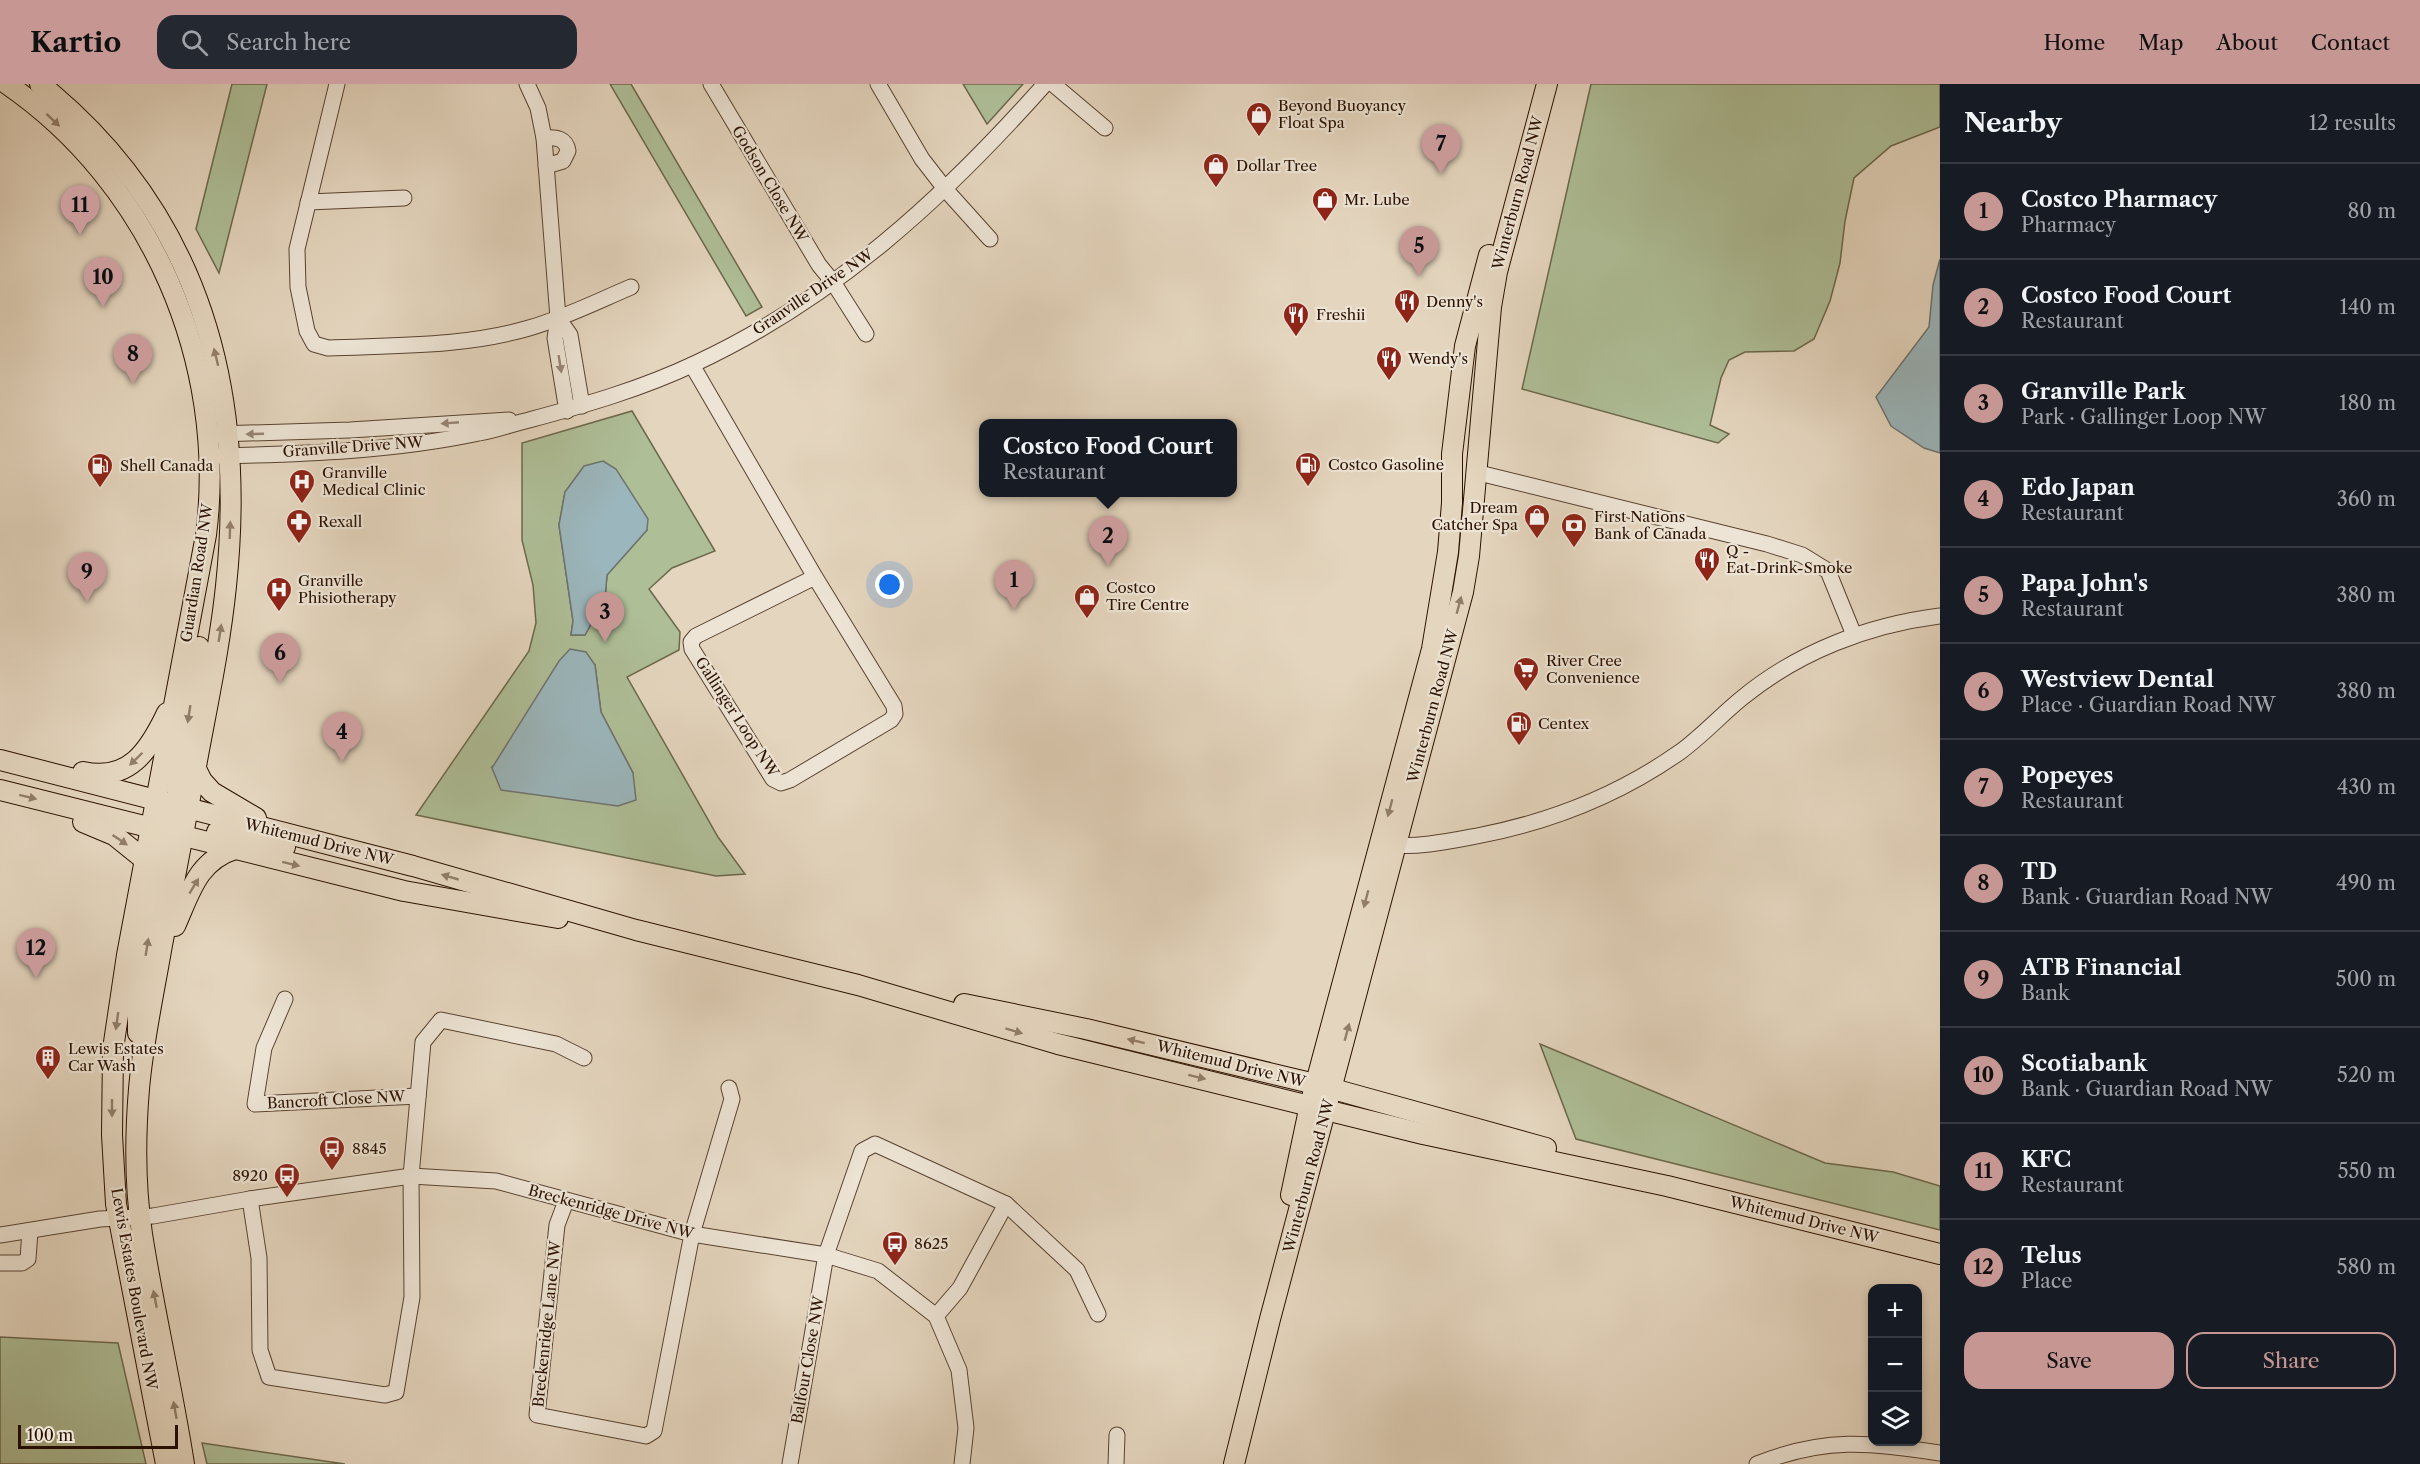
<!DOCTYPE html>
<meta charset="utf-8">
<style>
:root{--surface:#171b24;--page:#242831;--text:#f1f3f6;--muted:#9ea1a6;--line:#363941;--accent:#c59692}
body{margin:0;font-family:"Libre Caslon Text",serif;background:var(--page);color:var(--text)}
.controls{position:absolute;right:18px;bottom:18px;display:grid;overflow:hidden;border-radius:12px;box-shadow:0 3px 9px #0003}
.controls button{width:54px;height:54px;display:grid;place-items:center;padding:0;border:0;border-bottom:2px solid var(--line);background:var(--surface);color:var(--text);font:30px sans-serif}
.scale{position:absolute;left:18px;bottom:15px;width:160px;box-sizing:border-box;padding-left:6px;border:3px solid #2b1100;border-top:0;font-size:16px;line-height:21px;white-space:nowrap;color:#2b1100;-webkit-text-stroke:4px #ede4d5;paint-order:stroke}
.you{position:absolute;left:890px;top:501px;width:21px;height:21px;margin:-15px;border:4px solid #fff;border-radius:50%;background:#1a73e8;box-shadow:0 0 0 9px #1a73e833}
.badge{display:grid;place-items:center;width:39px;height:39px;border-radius:50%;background:var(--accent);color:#111;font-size:20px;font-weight:700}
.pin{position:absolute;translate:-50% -50px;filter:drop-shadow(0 2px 3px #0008)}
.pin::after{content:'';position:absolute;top:32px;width:21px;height:18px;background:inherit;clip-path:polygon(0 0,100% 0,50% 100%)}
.popup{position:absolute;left:979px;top:335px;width:258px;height:78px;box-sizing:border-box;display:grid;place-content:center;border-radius:12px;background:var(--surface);filter:drop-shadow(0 2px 4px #0005);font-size:20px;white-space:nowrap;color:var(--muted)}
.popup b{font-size:22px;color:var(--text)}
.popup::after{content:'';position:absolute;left:50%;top:100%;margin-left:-12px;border:12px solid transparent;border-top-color:var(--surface)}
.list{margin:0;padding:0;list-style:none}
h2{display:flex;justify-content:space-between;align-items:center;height:78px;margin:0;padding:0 24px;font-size:26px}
h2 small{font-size:20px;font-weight:400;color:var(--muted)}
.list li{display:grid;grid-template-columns:39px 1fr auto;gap:18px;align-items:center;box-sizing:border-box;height:96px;padding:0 24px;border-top:2px solid var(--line)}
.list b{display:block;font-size:22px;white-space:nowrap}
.list p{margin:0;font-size:20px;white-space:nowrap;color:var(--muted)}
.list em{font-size:20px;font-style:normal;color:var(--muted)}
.actions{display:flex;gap:12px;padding:18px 24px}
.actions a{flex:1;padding:14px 0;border:2px solid var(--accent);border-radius:18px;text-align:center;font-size:21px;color:var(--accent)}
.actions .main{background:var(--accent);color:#111}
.icon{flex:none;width:33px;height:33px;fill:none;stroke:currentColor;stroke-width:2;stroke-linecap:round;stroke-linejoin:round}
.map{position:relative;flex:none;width:1940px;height:1380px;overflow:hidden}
header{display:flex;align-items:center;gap:36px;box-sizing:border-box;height:84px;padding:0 30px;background:var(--accent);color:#111}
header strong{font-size:28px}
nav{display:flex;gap:33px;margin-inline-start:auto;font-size:21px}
.search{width:420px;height:54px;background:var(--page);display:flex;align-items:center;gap:15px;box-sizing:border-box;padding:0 21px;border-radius:18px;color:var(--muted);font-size:22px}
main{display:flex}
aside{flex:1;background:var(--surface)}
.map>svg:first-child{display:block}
.green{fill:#aebe97;stroke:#6c684c;stroke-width:1.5;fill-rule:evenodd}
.water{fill:#9bb6bc;stroke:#6e7471;stroke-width:1.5}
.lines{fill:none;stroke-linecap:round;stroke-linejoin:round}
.minor-casing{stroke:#594230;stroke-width:17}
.major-casing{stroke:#2b1100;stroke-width:22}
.minor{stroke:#ede4d5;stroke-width:15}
.major{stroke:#e4d5be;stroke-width:20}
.oneway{fill:#917d68}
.oneway2{fill:#968575}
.labels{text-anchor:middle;stroke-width:4.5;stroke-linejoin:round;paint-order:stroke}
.poi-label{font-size:15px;fill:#2b1100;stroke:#ede4d5;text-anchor:start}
.street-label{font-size:15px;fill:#2b1100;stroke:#ede4d5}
</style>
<header>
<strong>Kartio</strong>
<div class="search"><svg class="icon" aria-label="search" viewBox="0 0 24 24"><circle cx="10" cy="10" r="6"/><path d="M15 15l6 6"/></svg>Search here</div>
<nav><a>Home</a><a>Map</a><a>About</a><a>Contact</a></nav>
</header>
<main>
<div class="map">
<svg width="1940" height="1380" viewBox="0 0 1940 1380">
<rect width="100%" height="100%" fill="#e4d5be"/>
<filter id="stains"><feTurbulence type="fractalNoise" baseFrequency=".00333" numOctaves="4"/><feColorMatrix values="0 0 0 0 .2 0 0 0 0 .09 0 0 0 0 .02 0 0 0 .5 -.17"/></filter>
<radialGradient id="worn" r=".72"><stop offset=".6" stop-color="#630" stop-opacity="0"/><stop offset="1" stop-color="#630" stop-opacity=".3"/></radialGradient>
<g class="green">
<polygon points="232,0 267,0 219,189 196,145"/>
<polygon points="610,0 631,0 762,223 746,232"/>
<polygon points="963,0 1023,0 987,40"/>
<polygon points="1591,0 1940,0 1940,43 1891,62 1854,94 1845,137 1840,179 1830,217 1814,255 1794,267 1745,268 1729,276 1721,294 1710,341 1729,350 1718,359 1522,305"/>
<path d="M 632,327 L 715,467 L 672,484 L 649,505 L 680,548 L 679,566 L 627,593 L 718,753 L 745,790 L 716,792 L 416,731 L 529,567 L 536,539 L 533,501 L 522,456 L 522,359 ZM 584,383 L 647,446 L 607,491 L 605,515 L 585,551 L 571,551 L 573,537 L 559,441 L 565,408 ZM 595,581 L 601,628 L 633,689 L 492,683 Z"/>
<polygon points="1540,960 1825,1079 1893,1088 1940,1102 1940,1146 1576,1055"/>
<polygon points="0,1253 118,1259 146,1380 0,1380"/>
<polygon points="202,1359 345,1380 207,1380"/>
</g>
<g class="water">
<polygon points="1940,175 1940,369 1924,364 1891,342 1876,313 1929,243 1933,201"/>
<polygon points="603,377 616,385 648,435 647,446 607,491 605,515 585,551 571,551 573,537 559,441 565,408 584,382"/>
<polygon points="570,565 586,568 595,581 601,628 633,689 636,716 618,722 501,706 492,684 559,577"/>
</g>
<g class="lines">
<defs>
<g id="minor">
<path d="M 337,0 L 297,165 L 298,203 L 307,247 L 314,260 L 328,264 C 395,261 464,263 529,244 C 564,234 598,217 631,203"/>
<polyline points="527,0 538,24 544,54 558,234 555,254 567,327"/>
<polyline points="711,0 819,181 833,198 866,250"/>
<polyline points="878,0 922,75 946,106 990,155"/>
<polyline points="1053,0 1105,44"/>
<path d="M 544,54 C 556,53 566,54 568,67 L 563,77 L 546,82"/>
<polyline points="308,118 404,114"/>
<polyline points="558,234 570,251 582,322"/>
<polyline points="692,281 815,493 894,622 895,630 891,636 790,696 781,699 773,695 692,565 691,558 696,552 815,493"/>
<polyline points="218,350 350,346 509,336"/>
<path d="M 220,372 C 306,370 395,367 479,349 C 496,346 512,340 529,336 C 585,321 641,305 694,280 C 834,215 944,114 1045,0"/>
<polyline points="1475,388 1767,460 1802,471 1828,487 1854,551"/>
<path d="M 1387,760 C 1412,765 1451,757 1477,752 C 1550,738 1619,711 1680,668 C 1702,652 1721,631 1742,614 C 1798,568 1868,541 1940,532"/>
<polyline points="285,915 264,964 255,1020 418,1012"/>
<polyline points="250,1115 259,1174 260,1266 269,1293 385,1311 396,1308 412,1213 411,1092 423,958 441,936 556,960 584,974"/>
<polyline points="566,1117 557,1141 537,1331 646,1352 654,1347 692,1150 732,1015 729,1004"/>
<polyline points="0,1151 100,1135 153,1132 250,1115 411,1092 496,1097 692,1150 826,1171 878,1187 936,1232 959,1286 966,1344 962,1380"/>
<polyline points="0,1179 22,1179 28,1175 30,1147"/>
<polyline points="936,1232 960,1204 1006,1120"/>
<polyline points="790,1380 826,1171 862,1067 875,1060 1006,1120 1077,1186 1098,1230"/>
<polyline points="1116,1380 1117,1351"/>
<path d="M 1757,1380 C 1824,1353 1871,1358 1940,1369"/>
</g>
<g id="major">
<path d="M 7,0 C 151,99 228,278 206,451 L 127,871 L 113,965 L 112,1051 L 116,1120 L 166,1380"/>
<path d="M 40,0 C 200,129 247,304 226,502 C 220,562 207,622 196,682 C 185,742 173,801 162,861 C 154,908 143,957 139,1005 C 135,1053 135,1103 142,1150 C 154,1227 172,1303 184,1380"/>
<polyline points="0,676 413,782 636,846 858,901 1058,960 1423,1050 1667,1102 1940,1170"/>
<polyline points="195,683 202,697 212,708 256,734"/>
<path d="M 83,688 C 129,698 149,667 167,629"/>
<polyline points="0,706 404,807 558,834"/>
<polyline points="177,733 178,699 199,563"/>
<polyline points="83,738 114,751 145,776"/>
<polyline points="217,748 285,763"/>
<path d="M 175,842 C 190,809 197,777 235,765"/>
<polyline points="964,920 1086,945 1315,1000 1546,1064"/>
<polyline points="138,949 138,919 163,758 163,737"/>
<polyline points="1291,1111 1310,1021 1432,565 1448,468 1452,419 1452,370 1465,262 1489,171"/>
<polyline points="1234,1380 1270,1235 1463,508 1469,472 1491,223 1497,188 1547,0"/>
</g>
</defs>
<use href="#minor" class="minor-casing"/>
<use href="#major" class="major-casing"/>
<use href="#minor" class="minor"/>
<use href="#major" class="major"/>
</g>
<defs><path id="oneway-solid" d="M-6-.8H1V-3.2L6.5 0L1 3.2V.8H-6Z" transform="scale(1.5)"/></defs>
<g class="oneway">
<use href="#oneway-solid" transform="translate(53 36) rotate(43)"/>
<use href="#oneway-solid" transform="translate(216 273) rotate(-104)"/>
<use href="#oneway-solid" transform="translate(230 446) rotate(-88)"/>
<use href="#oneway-solid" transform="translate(1459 521) rotate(-75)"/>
<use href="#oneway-solid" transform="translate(220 549) rotate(-81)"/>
<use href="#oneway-solid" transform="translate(189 630) rotate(99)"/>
<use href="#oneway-solid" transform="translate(136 675) rotate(136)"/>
<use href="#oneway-solid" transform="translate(28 713) rotate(14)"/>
<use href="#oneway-solid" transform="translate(1390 724) rotate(105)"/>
<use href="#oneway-solid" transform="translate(120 756) rotate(34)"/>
<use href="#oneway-solid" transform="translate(291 780) rotate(14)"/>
<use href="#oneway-solid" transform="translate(450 793) rotate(-164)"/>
<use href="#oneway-solid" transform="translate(194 802) rotate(-59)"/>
<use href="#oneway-solid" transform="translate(1366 815) rotate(105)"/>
<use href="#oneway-solid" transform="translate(147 863) rotate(-81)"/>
<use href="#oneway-solid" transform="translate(117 937) rotate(98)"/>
<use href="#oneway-solid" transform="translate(1014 947) rotate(17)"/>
<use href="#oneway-solid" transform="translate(1347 948) rotate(-75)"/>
<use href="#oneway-solid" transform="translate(1136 957) rotate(-166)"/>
<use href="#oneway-solid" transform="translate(1197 993) rotate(14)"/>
<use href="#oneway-solid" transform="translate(112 1024) rotate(90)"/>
<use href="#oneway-solid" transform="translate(155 1215) rotate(-101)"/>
<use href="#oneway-solid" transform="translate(175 1326) rotate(-100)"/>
</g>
<g class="oneway2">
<use href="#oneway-solid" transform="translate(560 280) rotate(81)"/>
<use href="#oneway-solid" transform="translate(450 339) rotate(175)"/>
<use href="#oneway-solid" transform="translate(255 350) rotate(178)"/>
</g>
<defs>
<symbol id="shop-pin" viewBox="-11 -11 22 30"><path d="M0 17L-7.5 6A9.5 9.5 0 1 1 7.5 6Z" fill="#8f2418" stroke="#ede4d5"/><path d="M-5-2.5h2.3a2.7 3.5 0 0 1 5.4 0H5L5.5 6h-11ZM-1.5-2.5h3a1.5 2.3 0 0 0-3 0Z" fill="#fff"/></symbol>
<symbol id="restaurant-pin" viewBox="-11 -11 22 30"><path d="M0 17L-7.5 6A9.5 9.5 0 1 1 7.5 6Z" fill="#8f2418" stroke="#ede4d5"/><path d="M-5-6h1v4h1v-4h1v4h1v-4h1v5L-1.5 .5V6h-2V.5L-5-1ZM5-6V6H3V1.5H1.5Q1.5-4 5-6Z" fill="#fff"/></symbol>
<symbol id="fuel-pin" viewBox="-11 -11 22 30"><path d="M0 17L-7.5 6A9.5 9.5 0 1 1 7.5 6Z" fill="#8f2418" stroke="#ede4d5"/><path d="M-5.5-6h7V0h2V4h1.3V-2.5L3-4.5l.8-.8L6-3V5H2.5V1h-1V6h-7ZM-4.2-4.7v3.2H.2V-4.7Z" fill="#fff"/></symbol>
<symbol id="hospital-pin" viewBox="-11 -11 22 30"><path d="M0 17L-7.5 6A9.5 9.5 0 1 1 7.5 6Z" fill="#8f2418" stroke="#ede4d5"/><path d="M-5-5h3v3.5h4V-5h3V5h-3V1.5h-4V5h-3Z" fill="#fff"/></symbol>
<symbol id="pharmacy-pin" viewBox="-11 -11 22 30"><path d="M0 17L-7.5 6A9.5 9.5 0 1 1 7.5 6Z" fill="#8f2418" stroke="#ede4d5"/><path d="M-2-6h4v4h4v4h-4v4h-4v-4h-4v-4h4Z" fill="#fff"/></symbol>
<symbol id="bank-pin" viewBox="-11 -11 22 30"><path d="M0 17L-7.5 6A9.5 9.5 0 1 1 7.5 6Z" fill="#8f2418" stroke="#ede4d5"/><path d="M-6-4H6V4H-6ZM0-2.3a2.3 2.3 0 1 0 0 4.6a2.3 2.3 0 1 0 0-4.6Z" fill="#fff"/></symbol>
<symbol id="supermarket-pin" viewBox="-11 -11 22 30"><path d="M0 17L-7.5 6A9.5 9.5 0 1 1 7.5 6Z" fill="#8f2418" stroke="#ede4d5"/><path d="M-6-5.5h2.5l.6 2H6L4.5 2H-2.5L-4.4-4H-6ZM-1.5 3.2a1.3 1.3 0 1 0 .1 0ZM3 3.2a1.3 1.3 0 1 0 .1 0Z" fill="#fff"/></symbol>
<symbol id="building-pin" viewBox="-11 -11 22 30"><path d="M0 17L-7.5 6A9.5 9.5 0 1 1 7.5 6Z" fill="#8f2418" stroke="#ede4d5"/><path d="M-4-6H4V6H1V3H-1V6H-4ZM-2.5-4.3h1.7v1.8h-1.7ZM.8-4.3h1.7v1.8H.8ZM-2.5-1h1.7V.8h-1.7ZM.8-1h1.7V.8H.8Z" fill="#fff"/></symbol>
<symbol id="bus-pin" viewBox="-11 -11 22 30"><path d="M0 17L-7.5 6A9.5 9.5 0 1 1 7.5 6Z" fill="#8f2418" stroke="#ede4d5"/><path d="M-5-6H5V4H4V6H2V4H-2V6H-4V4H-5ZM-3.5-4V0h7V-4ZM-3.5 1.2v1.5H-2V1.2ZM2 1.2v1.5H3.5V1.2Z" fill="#fff"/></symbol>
</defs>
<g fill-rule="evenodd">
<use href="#shop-pin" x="1244" y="16" width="30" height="40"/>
<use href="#shop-pin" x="1201" y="67" width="30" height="40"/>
<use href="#shop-pin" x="1310" y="101" width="30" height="40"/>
<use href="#restaurant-pin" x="1392" y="203" width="30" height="40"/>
<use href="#restaurant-pin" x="1281" y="216" width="30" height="40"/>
<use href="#restaurant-pin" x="1374" y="260" width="30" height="40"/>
<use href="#fuel-pin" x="1293" y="366" width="30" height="40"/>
<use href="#fuel-pin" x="85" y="367" width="30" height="40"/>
<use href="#hospital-pin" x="287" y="383" width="30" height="40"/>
<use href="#shop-pin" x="1522" y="418" width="30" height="40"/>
<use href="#pharmacy-pin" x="284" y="423" width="30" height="40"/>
<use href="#bank-pin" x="1559" y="427" width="30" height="40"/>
<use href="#restaurant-pin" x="1692" y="461" width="30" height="40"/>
<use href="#hospital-pin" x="264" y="491" width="30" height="40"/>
<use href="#shop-pin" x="1072" y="498" width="30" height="40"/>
<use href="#supermarket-pin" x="1511" y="571" width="30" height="40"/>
<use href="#fuel-pin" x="1504" y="625" width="30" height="40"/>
<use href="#building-pin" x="33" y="959" width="30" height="40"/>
<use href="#bus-pin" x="317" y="1050" width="30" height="40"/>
<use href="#bus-pin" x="272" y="1077" width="30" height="40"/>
<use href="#bus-pin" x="880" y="1145" width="30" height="40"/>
</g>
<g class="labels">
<g class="poi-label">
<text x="1278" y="27">Beyond Buoyancy<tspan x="1278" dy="17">Float Spa</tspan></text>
<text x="1236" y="87">Dollar Tree</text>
<text x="1344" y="121">Mr. Lube</text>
<text x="1426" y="223">Denny's</text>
<text x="1316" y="236">Freshii</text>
<text x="1408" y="280">Wendy's</text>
<text x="1328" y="386">Costco Gasoline</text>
<text x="120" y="387">Shell Canada</text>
<text x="322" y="394">Granville<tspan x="322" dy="17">Medical Clinic</tspan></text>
<text x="1518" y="429" text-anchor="end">Dream<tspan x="1518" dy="17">Catcher Spa</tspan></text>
<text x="1594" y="438">First Nations<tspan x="1594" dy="17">Bank of Canada</tspan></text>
<text x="318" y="443">Rexall</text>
<text x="1726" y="472">Q -<tspan x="1726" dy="17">Eat-Drink-Smoke</tspan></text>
<text x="298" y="502">Granville<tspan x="298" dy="17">Phisiotherapy</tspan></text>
<text x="1106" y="509">Costco<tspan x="1106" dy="17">Tire Centre</tspan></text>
<text x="1546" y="582">River Cree<tspan x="1546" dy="17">Convenience</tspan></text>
<text x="1538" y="645">Centex</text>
<text x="68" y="970">Lewis Estates<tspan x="68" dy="17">Car Wash</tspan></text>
<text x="352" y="1070">8845</text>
<text x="268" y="1097" text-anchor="end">8920</text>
<text x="914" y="1165">8625</text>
</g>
<g class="street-label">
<text transform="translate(770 100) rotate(59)" y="5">Godson Close NW</text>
<text transform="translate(1518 109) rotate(-75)" y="5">Winterburn Road NW</text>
<text transform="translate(813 208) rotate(-34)" y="5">Granville Drive NW</text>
<text transform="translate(353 363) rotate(-4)" y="5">Granville Drive NW</text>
<text transform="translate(197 489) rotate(-81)" y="5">Guardian Road NW</text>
<text transform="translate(1433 622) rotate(-75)" y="5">Winterburn Road NW</text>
<text transform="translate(737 633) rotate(57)" y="5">Gallinger Loop NW</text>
<text transform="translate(319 758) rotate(14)" y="5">Whitemud Drive NW</text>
<text transform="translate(1231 980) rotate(14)" y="5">Whitemud Drive NW</text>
<text transform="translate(336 1016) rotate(-3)" y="5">Bancroft Close NW</text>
<text transform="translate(1309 1092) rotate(-75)" y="5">Winterburn Road NW</text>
<text transform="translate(611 1128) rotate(15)" y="5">Breckenridge Drive NW</text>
<text transform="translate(1804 1136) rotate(14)" y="5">Whitemud Drive NW</text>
<text transform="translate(134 1205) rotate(80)" y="5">Lewis Estates Boulevard NW</text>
<text transform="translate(547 1240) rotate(-84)" y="5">Breckenridge Lane NW</text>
<text transform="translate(808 1276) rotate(-80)" y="5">Balfour Close NW</text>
</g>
</g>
<rect width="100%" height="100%" filter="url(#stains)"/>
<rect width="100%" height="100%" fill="url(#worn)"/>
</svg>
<div class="controls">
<button>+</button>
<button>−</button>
<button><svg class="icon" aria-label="layers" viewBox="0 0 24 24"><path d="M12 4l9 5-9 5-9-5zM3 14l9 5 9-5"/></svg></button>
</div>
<div class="scale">100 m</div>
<div class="you"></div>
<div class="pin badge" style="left:1014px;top:526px">1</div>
<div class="pin badge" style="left:1108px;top:482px">2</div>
<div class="popup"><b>Costco Food Court</b>Restaurant</div>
<div class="pin badge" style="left:605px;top:558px">3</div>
<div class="pin badge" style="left:342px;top:678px">4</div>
<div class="pin badge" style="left:1419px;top:192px">5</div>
<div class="pin badge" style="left:280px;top:599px">6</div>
<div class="pin badge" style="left:1441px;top:90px">7</div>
<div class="pin badge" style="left:133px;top:300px">8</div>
<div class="pin badge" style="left:87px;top:518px">9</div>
<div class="pin badge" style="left:103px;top:223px">10</div>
<div class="pin badge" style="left:80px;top:151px">11</div>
<div class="pin badge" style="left:36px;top:894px">12</div>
</div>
<aside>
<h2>Nearby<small>12 results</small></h2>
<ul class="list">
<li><span class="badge">1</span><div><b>Costco Pharmacy</b><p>Pharmacy</p></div><em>80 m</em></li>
<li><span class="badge">2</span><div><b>Costco Food Court</b><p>Restaurant</p></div><em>140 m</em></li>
<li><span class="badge">3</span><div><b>Granville Park</b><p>Park · Gallinger Loop NW</p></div><em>180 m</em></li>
<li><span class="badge">4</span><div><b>Edo Japan</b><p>Restaurant</p></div><em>360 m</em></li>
<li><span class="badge">5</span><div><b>Papa John's</b><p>Restaurant</p></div><em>380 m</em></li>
<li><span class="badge">6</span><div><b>Westview Dental</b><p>Place · Guardian Road NW</p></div><em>380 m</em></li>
<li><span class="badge">7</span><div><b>Popeyes</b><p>Restaurant</p></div><em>430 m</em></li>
<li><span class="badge">8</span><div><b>TD</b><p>Bank · Guardian Road NW</p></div><em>490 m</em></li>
<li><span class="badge">9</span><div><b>ATB Financial</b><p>Bank</p></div><em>500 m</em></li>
<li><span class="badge">10</span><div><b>Scotiabank</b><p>Bank · Guardian Road NW</p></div><em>520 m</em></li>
<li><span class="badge">11</span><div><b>KFC</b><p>Restaurant</p></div><em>550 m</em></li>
<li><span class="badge">12</span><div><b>Telus</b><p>Place</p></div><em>580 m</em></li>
</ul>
<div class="actions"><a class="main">Save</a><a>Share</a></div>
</aside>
</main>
